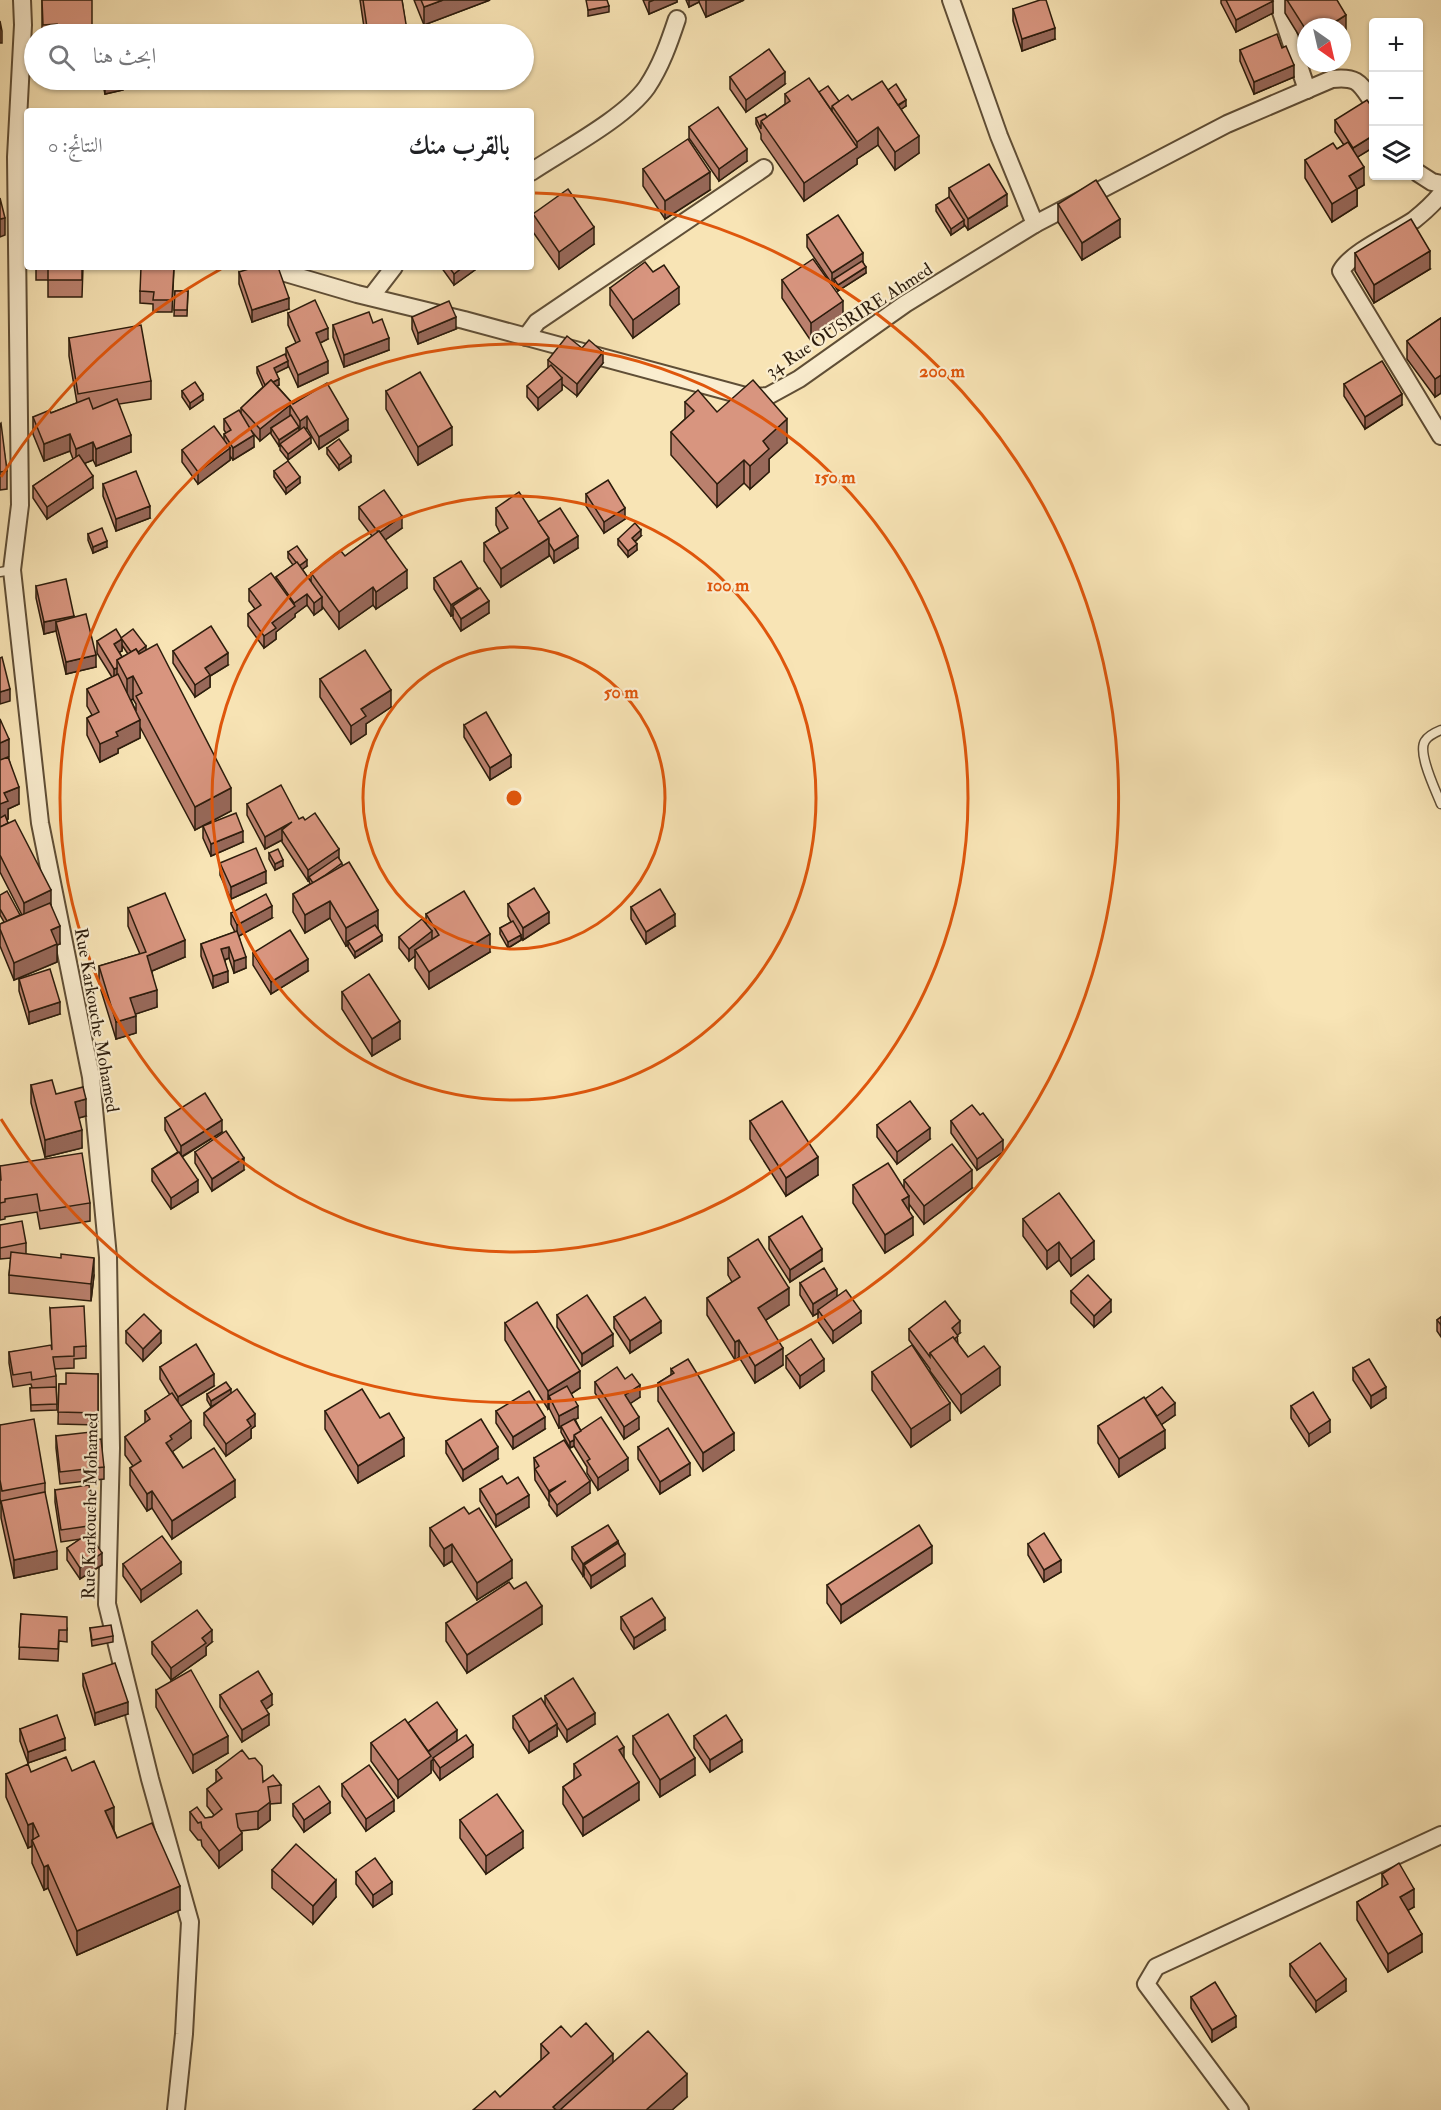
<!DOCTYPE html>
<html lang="ar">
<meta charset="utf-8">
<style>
:root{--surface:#fff;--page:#f2f2f2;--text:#202124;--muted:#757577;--line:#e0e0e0}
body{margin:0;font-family:"IM FELL Double Pica",Amiri,serif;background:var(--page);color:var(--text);direction:rtl}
.controls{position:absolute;right:18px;top:18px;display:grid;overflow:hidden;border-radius:6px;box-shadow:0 2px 4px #0004}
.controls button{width:54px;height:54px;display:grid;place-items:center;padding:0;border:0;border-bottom:2px solid var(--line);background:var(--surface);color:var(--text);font:30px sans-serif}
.compass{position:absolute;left:1297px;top:18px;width:54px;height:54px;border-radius:50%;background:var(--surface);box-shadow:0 2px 4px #0004;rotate:146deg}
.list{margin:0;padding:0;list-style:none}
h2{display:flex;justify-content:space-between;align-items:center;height:78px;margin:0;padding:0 24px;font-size:26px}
h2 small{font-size:20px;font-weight:400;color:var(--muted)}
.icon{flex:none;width:33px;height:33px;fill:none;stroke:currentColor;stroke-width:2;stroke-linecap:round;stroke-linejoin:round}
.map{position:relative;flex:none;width:1441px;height:2110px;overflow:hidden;direction:ltr}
.search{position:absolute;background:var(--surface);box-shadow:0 2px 4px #0004;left:24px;top:24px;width:510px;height:66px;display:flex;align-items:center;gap:15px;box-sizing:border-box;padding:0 21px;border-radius:33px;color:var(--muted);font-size:22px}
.panel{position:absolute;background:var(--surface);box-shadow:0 2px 4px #0004;left:24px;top:108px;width:510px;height:162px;border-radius:6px;direction:rtl}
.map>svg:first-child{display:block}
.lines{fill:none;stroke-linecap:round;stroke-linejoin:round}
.service-casing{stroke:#5f4e36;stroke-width:11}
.minor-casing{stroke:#5f4e36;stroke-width:20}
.service{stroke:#faedcf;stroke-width:8}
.minor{stroke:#faedcf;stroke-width:16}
.wall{fill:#ba806d;stroke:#2c1c0c;stroke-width:1.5;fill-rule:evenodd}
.shaded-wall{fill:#976859;stroke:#2c1c0c;stroke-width:1.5}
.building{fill:#d8957f;stroke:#2c1c0c;stroke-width:1.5}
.ring{fill:none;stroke:#df560c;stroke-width:3}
.labels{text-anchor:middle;stroke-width:4.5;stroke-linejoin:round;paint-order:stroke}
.street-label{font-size:18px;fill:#2c1c0c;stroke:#faedcf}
.centre{fill:#df560c;stroke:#faedcf;stroke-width:3}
.ring-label{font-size:18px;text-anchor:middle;font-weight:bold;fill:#df560c;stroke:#faedcf;stroke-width:4.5;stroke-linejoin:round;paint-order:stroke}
</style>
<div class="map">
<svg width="1441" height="2110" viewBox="0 0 1441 2110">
<rect width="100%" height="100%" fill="#f8e4b5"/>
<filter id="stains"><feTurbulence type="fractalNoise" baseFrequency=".00333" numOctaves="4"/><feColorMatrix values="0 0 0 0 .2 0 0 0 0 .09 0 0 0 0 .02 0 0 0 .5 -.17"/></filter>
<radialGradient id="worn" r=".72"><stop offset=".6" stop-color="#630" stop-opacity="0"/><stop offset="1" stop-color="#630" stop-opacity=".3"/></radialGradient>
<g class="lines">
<defs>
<g id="service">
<polyline points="0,572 12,570"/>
<path d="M 1441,730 C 1436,732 1428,736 1425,741 C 1417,753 1436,791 1441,804"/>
</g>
<g id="minor">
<polyline points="22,0 23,25 16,157 20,505 12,570 40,823 91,1077 108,1257 111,1448 107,1604 150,1779 190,1922 184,2034 176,2110"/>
<polyline points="951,0 999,136 1035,224"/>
<polyline points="1277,0 1307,90"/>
<path d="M 531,172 C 564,150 625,118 647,87 C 661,66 669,43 677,19"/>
<polyline points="1418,173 1432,182 1441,184"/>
<path d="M 1441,194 C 1433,204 1424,212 1414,220 C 1395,233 1351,252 1341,271 L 1441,436"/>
<path d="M 265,267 L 357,294 L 464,320 L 749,397 L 768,396 L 799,379 L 905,304 L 1035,224 L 1227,124 L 1332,79 C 1359,76 1360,84 1374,104"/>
<polyline points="371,297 394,267"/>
<polyline points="526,337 537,322 764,168"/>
<polyline points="1240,2110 1146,1984 1156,1967 1441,1835"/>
</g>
</defs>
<use href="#service" class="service-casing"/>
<use href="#minor" class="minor-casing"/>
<use href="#service" class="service"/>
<use href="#minor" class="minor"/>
</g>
<g class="wall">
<polygon points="42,0 92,34 42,34"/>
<polygon points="360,0 402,0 407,34 365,34"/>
<polygon points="414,0 490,0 424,25"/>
<polygon points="643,0 677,0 677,2 649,14"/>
<polygon points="686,0 744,0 706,17 699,2 689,7"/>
<polygon points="1221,0 1272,0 1273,13 1236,32 1221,3"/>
<polygon points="1285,0 1337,0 1346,33 1342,35 1342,27 1306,27 1306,47 1285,13"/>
<polygon points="1013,9 1055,39 1022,51 1013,21"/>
<polygon points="0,21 2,31 2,43 0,43"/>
<polygon points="1282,48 1294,77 1254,94 1240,61 1240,50"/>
<polygon points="730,77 785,84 746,112 730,89"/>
<polygon points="102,80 123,80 123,90 105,94"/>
<polygon points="888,90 906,106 901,109 919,153 895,170 878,145 857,159 857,164 804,201 761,139 761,134 756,124 756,118 767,117 785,104 785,94 819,92 839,101 852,100"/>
<polygon points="1374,110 1374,147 1357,157 1364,185 1357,189 1357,206 1332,222 1305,178 1305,160 1337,149 1344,145 1335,132 1335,120"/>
<polygon points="689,127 747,161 719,181 689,138"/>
<polygon points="643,169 710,190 665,219 643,186"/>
<polygon points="949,188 1007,206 968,230 964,224 964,226 951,235 936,211 936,205 949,198"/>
<polygon points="1058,204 1120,237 1082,260 1058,222"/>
<polygon points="533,214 594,244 559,269 533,232"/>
<polygon points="807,235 863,262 866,273 838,291 834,285 834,283 832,284 807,247"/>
<polygon points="1355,253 1430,269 1374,303 1355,271"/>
<polygon points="36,267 83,267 82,297 48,297 48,280 36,280"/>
<polygon points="174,267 172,312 153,312 153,304 140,303 140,291"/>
<polygon points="441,267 479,267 454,285"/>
<polygon points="239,272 289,309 252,322 239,284"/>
<polygon points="782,280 843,319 811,341 782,298"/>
<polygon points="610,288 679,304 633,338 610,305"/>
<polygon points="175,291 188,291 187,316 174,316"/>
<polygon points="288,313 328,339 320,343 328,373 298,387 288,365 288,367 276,372 279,385 277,386 293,404 348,430 319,449 307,428 305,429 311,443 288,460 280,450 280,445 279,446 271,434 271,432 260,441 252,432 254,447 233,460 230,456 230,460 198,484 182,462 182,450 224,440 224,434 226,433 224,430 224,419 241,413 241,408 263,387 257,373 257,367 286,356 286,348 296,343 288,325"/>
<polygon points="412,317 456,329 418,344 412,329"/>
<polygon points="1441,318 1441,393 1435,397 1407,359 1407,341"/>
<polygon points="373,323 389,350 344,367 333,337 333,325"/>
<polygon points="69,338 151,381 151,399 119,404 131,452 96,466 93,460 85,463 93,488 47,519 33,498 33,486 73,459 70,451 44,461 33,434 33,417 51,413 77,403 69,356"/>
<polygon points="548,360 603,363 577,396 562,384 562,390 538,410 527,397 527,386 548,368"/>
<polygon points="1344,384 1402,405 1365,429 1344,396"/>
<polygon points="182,391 203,400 190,409 182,397"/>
<polygon points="386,391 452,445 418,465 386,409"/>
<polygon points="685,402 717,412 787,443 769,459 769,472 750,489 744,483 717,507 671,455 671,432 685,419"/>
<polygon points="0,424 7,471 7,489 0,490"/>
<polygon points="327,448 351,462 339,470 327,454"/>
<polygon points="274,471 300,483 286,494 274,477"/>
<polygon points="103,484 150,518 116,531 103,496"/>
<polygon points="586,494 625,519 604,533 586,506"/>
<polygon points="359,507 402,528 385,540 407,588 376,609 373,605 339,629 322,606 322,609 314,615 307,605 295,614 295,617 276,632 276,639 264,648 248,626 248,614 255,609 249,601 249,589 276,580 276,577 293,565 288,558 288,552 307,566 302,569 311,582 311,573 345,556 372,536 359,519"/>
<polygon points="496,508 538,522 578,548 554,563 549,554 549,556 501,587 484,561 484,543 500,533 496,525"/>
<polygon points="88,534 107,547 93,553 88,540"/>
<polygon points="641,536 635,542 637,550 628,557 618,545 618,539"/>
<polygon points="434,578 478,589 489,613 461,631 453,618 453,615 451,616 434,589"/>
<polygon points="36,586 74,617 96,667 66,674 56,631 44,634 36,598"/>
<path d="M 121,638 L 146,650 L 231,811 L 195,830 L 140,727 L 140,738 L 118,749 L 118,753 L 100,762 L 87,735 L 87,718 L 92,715 L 87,706 L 87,689 L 112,677 L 97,653 L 97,641 ZM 122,645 L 128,654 L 122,657 L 119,652 L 122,651 ZM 133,699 L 136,704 L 136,711 L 131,700 Z"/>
<polygon points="173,651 228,665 210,676 210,687 195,697 173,663"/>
<polygon points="320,679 391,707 366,724 366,734 351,744 320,697"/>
<polygon points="0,719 19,804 8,809 8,819 6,819 51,905 60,944 57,945 57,962 14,980 0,946 0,924 4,922 0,915 0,895 20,915 22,915 0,872"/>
<polygon points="464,725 511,767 490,780 464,737"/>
<polygon points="247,804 299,819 339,859 378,928 382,941 355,958 348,947 348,945 346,946 330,918 305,933 293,912 293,894 310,884 309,881 308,881 282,842 282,840 265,849 247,815"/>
<polygon points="203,826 243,842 211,856 203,838"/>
<polygon points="269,853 283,866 275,870 269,859"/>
<polygon points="220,863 266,883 231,899 220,875"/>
<polygon points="508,904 549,923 523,940 521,937 521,940 508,948 500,934 500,928 511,922 508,916"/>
<polygon points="631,907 675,926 646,944 631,919"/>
<polygon points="128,908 185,957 152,971 157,1007 135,1014 136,1033 116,1039 99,984 99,966 140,954 128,926"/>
<polygon points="231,913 272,918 239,936 246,968 234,973 229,958 225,960 228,982 213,988 201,956 201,944 235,932 231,924"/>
<polygon points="426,914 490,952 429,989 415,968 415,956 409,961 399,948 399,937 426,924"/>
<polygon points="253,953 308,971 271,994 253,965"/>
<polygon points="19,979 60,1014 29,1024 19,991"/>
<polygon points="342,992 400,1039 372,1056 342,1009"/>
<polygon points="31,1085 56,1094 86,1116 79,1118 82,1148 45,1157 31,1103"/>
<polygon points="165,1118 222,1132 182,1157 198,1192 171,1209 152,1181 152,1169 178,1152 165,1130"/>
<polygon points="750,1121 818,1175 786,1196 750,1139"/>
<polygon points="951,1121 1003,1152 977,1170 951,1133"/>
<polygon points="877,1125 930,1139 897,1164 877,1137"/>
<polygon points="195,1152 244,1170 212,1191 195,1163"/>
<polygon points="0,1166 90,1203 90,1221 40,1229 37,1212 5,1217 5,1219 0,1220"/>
<polygon points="904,1180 972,1188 924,1224 909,1204 909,1210 913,1235 885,1253 853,1203 853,1185 904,1188"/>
<polygon points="1023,1219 1094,1259 1071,1276 1059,1260 1047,1269 1023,1236"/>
<polygon points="0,1225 26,1243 26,1254 94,1275 91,1301 9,1293 9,1275 11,1258 0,1259"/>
<polygon points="769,1237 822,1261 790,1282 769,1249"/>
<polygon points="728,1258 789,1305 766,1320 783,1365 755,1383 739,1357 735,1360 707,1315 707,1298 732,1282 728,1275"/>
<polygon points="800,1283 861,1323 833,1343 818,1322 818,1313 813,1316 800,1295"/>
<polygon points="1071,1291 1111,1312 1094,1327 1071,1303"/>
<polygon points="50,1308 86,1346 86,1358 74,1359 74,1368 54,1369 56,1376 57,1410 31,1411 30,1388 32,1388 31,1384 13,1387 9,1363 9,1352 52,1348"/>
<polygon points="557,1315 613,1346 582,1366 557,1327"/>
<polygon points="614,1317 661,1333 630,1353 614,1328"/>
<polygon points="1441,1317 1441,1337 1437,1331 1437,1320"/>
<polygon points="505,1323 580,1388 571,1394 578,1418 575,1419 581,1431 628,1470 598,1490 587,1473 587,1467 574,1446 570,1448 561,1432 561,1427 559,1428 549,1408 548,1409 505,1340"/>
<polygon points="909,1329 960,1333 957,1335 958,1344 968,1357 1000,1385 961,1413 930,1371 930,1369 909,1340"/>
<polygon points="126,1331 161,1343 143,1361 126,1343"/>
<polygon points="786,1356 824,1371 800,1388 786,1368"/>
<polygon points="160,1367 214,1386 181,1406 191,1438 172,1451 183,1468 235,1497 172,1539 152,1508 147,1511 130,1485 130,1468 133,1466 125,1455 125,1437 145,1423 145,1411 170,1395 160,1379"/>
<polygon points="1353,1368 1386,1398 1371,1408 1353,1380"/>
<polygon points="671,1369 734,1450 703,1471 658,1401 658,1383 671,1375"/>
<polygon points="872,1372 950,1420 911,1447 872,1390"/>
<polygon points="98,1374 98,1425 58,1424 59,1384 66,1384"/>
<polygon points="625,1379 640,1397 630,1403 639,1429 624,1439 595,1393 595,1382"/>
<polygon points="231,1393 255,1426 251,1429 251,1438 226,1456 204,1425 204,1413 211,1407 207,1400 207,1394"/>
<polygon points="1145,1399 1175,1415 1162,1424 1165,1448 1119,1477 1098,1443 1098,1426"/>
<polygon points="1291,1406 1330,1432 1309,1446 1291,1418"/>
<polygon points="325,1411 380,1418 404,1456 358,1483 325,1429"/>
<polygon points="496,1411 545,1429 513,1449 496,1423"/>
<polygon points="0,1425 45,1483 45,1495 57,1569 14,1578 1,1518 1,1505 0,1498"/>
<polygon points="56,1436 104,1467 104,1479 60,1484 56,1448"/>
<polygon points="446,1441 498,1459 463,1481 446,1453"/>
<polygon points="638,1447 690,1475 660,1494 638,1459"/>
<polygon points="534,1458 590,1493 557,1516 549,1505 549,1502 535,1480"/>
<polygon points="507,1484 529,1507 496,1527 480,1501 480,1489"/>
<polygon points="55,1490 95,1525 95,1536 92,1537 102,1565 80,1579 67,1560 67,1548 81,1539 61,1542 55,1502"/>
<polygon points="430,1528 512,1578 477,1600 452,1561 444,1566 430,1546"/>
<polygon points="618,1541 625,1566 591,1588 584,1577 584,1575 583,1576 572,1559 572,1547"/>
<polygon points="1028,1544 1061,1572 1044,1582 1028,1555"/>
<polygon points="932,1563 841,1623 827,1603 827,1585"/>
<polygon points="123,1564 181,1574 141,1602 123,1576"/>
<polygon points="514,1589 542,1624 467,1673 446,1641 446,1623"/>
<polygon points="21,1614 67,1628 67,1642 59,1641 58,1661 19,1659"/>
<polygon points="621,1617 665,1630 634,1649 621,1629"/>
<polygon points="90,1628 113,1636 113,1642 92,1646"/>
<polygon points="152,1642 212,1642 206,1647 206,1655 171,1680 152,1654"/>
<polygon points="83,1674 128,1714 95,1725 83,1686"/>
<polygon points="156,1690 228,1753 193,1773 156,1707"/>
<polygon points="220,1695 272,1705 266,1709 269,1725 242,1742 220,1707"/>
<polygon points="545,1696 595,1724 567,1742 557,1726 557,1736 529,1753 513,1728 513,1716 545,1706"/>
<polygon points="408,1723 457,1741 473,1757 440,1780 433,1770 433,1759 431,1761 431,1773 398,1798 371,1761 371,1743"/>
<polygon points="20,1729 65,1750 28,1763 20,1741"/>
<polygon points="633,1736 695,1775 660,1797 633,1754"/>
<polygon points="694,1736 742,1752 710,1772 694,1748"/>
<polygon points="624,1759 639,1800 583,1836 563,1804 563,1787 574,1779 574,1764"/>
<polygon points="216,1770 281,1785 281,1803 270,1804 270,1820 258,1829 241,1831 242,1850 219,1868 202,1846 201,1840 198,1840 190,1830 190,1812 205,1818 212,1817 214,1815 207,1806 207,1789 216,1782"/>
<polygon points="72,1771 114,1830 117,1838 180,1910 77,1955 48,1888 44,1890 32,1863 32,1846 28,1848 6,1797 6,1774"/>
<polygon points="342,1784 394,1811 366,1831 342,1796"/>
<polygon points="293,1804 330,1813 304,1832 293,1816"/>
<polygon points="460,1820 523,1848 486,1874 460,1838"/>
<polygon points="272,1870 336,1897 313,1924 272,1888"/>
<polygon points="356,1872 392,1894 373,1907 356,1884"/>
<polygon points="1382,1874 1414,1907 1408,1910 1422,1952 1388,1972 1357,1920 1357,1902 1382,1888"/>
<polygon points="1290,1964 1346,1991 1316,2012 1290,1976"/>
<polygon points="1191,1997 1236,2027 1212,2042 1191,2008"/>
<polygon points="571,2037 613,2062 687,2097 672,2110 473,2110 500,2097 541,2060 541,2044"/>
</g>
<g class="shaded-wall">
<polygon points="443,0 490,0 424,25 424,7"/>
<polygon points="654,0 677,0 677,2 649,14 649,2"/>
<polygon points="689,0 699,0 699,2 689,7"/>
<polygon points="706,0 744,0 706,17"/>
<polygon points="1273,1 1273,13 1236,32 1236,20"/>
<polygon points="609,6 609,12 588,16 588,10"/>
<polygon points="1346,15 1346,33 1342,35 1342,27 1327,27"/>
<polygon points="1055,28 1055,39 1022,51 1022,39"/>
<polygon points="1294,65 1294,77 1254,94 1254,82"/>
<polygon points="785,72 785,84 746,112 746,100"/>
<polygon points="117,80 123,80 123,90 105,94 105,82"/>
<polygon points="906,100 906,106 894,114 894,109"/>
<polygon points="878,127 878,145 857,159 857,164 804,201 804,183 857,147 857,142"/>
<polygon points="1374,135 1374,147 1353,160 1353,148"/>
<polygon points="919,136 919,153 895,170 895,152"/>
<polygon points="747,149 747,161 719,181 719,169"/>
<polygon points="1364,167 1364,185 1357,189 1357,206 1332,222 1332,204 1349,176"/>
<polygon points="710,172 710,190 665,219 665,201"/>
<polygon points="1007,194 1007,206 968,230 968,219"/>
<polygon points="5,218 5,235 0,237 0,219"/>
<polygon points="1120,219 1120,237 1082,260 1082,243"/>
<polygon points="964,220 964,226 951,235 951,229"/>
<polygon points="594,227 594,244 559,269 559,252"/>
<polygon points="1430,251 1430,269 1374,303 1374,285"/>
<polygon points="863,253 863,264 834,279 834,283 832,284 832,273"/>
<polygon points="463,267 479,267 454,285 454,274"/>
<polygon points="866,267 866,273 838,291 838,285"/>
<polygon points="679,287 679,304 633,338 633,320"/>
<polygon points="289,298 289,309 252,322 252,310"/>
<polygon points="843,301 843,319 811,341 811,323"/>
<polygon points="456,317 456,329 418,344 418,333"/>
<polygon points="328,328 328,339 316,345 316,333"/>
<polygon points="389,338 389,350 344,367 344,355"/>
<polygon points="603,352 603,363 577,396 577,384"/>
<polygon points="288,361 288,367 274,374 274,368"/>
<polygon points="328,361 328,373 298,387 298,375"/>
<polygon points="1441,375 1441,393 1435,397 1435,379"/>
<polygon points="562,378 562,390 538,410 538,398"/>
<polygon points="279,379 279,385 266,392 266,386"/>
<polygon points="203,394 203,400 190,409 190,403"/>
<polygon points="1402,394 1402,405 1365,429 1365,417"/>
<polygon points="290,405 290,417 271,428 271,432 260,441 260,429"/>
<polygon points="307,416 307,428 300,432 300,421"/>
<polygon points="348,419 348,430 319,449 319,437"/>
<polygon points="787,419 787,443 769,459 769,472 750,489 750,466 763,441"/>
<polygon points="299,427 299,433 279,446 279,440"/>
<polygon points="452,427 452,445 418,465 418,447"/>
<polygon points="70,434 70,451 44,461 44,444"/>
<polygon points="131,435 131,452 96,466 96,449"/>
<polygon points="254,435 254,447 233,460 233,448"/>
<polygon points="311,437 311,443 288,460 288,454"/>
<polygon points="93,442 93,460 76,467 76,449"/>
<polygon points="230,448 230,460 198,484 198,472"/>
<polygon points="351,456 351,462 339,470 339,465"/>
<polygon points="744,460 744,483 717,507 717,484"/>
<polygon points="93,476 93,488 47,519 47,507"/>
<polygon points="300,477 300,483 286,494 286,488"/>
<polygon points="150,506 150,518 116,531 116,519"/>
<polygon points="625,508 625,519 604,533 604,522"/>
<polygon points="402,516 402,528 378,545 378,533"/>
<polygon points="641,530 641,536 632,544 632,538"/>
<polygon points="578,536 578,548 554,563 554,551"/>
<polygon points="549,538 549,556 501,587 501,569"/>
<polygon points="107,541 107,547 93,553 93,547"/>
<polygon points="637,544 637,550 628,557 628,551"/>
<polygon points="307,560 307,566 299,572 299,566"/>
<polygon points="407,570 407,588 376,609 376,592"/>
<polygon points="373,587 373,605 339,629 339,612"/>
<polygon points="478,588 478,599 453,606 453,615 451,616 451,605"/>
<polygon points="307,594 307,605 295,614 295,617 276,632 276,639 264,648 264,636 272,623 294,606 294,603"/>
<polygon points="322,597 322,609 314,615 314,603"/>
<polygon points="489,601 489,613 461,631 461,619"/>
<polygon points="74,616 74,627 56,622 56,631 44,634 44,622"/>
<polygon points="122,639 122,651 114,655 114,644"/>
<polygon points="146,646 146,652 133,655"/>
<polygon points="228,653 228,665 210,676 210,687 195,697 195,685 205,668"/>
<polygon points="96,655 96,667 66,674 66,662"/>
<polygon points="117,668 117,680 114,681 114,669"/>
<polygon points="133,676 133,699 127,702 127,679"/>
<polygon points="10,689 10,701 0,704 0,692"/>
<polygon points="391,690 391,707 366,724 366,734 351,744 351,726 361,709"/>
<polygon points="140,720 140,738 118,749 118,753 100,762 100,744 116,732"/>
<polygon points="9,739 9,757 0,761 0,743"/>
<polygon points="511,755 511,767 490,780 490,768"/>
<polygon points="19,787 19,804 8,809 8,819 0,822 0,804 4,793"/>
<polygon points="231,788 231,811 195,830 195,807"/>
<polygon points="292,822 282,830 282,840 265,849 265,837"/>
<polygon points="243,831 243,842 211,856 211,844"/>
<polygon points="339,849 339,861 309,877 309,881 308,881 308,870"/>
<polygon points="283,860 283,866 275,870 275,864"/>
<polygon points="266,871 266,883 231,899 231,887"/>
<polygon points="51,890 51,907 24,920 24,903"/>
<polygon points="330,901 330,918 305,933 305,915"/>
<polygon points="272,906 272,918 237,937 237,925"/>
<polygon points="378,910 378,928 348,941 348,945 346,946 346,928"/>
<polygon points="549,912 549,923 523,940 523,928"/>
<polygon points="675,914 675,926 646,944 646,932"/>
<polygon points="60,926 60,944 57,945 57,962 14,980 14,963 51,930"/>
<polygon points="432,931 432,943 415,950 415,956 409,961 409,949"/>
<polygon points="490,934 490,952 429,989 429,972"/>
<polygon points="382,935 382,941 355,958 355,952"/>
<polygon points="521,935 521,940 508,948 508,942"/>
<polygon points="185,940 185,957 147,973 147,956"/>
<polygon points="229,947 229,958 221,961 221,949"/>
<polygon points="246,957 246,968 234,973 234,961"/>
<polygon points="308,959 308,971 271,994 271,982"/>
<polygon points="228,971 228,982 213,988 213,976"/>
<polygon points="157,990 157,1007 130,1016 130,998"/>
<polygon points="60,1002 60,1014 29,1024 29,1012"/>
<polygon points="136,1016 136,1033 116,1039 116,1022"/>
<polygon points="400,1021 400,1039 372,1056 372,1039"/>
<polygon points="86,1099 86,1116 75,1119 75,1102"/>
<polygon points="222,1120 222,1132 181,1157 181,1146"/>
<polygon points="930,1128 930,1139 897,1164 897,1152"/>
<polygon points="82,1130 82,1148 45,1157 45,1140"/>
<polygon points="1003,1140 1003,1152 977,1170 977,1159"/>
<polygon points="818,1157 818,1175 786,1196 786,1178"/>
<polygon points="244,1158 244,1170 212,1191 212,1179"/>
<polygon points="972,1170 972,1188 924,1224 924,1206"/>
<polygon points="198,1180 198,1192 171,1209 171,1198"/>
<polygon points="909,1196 909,1213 902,1200"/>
<polygon points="913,1217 913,1235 885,1253 885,1235"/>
<polygon points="1094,1241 1094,1259 1071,1276 1071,1259"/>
<polygon points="1059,1242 1059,1260 1047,1269 1047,1251"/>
<polygon points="822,1249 822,1261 790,1282 790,1270"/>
<polygon points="94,1258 94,1275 91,1301 91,1284"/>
<polygon points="789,1288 789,1305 758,1325 758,1308"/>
<polygon points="837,1289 837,1301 818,1310 818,1313 813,1316 813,1304"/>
<polygon points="1111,1300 1111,1312 1094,1327 1094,1316"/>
<polygon points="861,1311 861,1323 833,1343 833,1331"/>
<polygon points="661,1321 661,1333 630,1353 630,1341"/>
<polygon points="960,1321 960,1333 952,1340 952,1328"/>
<polygon points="161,1331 161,1343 143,1361 143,1349"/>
<polygon points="613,1334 613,1346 582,1366 582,1354"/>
<polygon points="739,1340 739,1357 735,1360 735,1342"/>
<polygon points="783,1348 783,1365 755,1383 755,1366"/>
<polygon points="824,1359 824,1371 800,1388 800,1376"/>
<polygon points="1000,1367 1000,1385 961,1413 961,1395"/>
<polygon points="580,1371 580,1388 554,1405 549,1396 549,1408 548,1409 548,1391"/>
<polygon points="214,1374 214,1386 178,1408 178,1397"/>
<polygon points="640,1385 640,1397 625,1407 625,1395"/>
<polygon points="1386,1387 1386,1398 1371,1408 1371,1396"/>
<polygon points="231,1389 231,1395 211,1407 211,1401"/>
<polygon points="950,1403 950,1420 911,1447 911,1429"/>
<polygon points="1175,1403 1175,1415 1155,1429 1155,1417"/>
<polygon points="578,1406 578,1418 559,1428 559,1416"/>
<polygon points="255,1414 255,1426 251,1429 251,1438 226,1456 226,1444 247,1420"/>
<polygon points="545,1417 545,1429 513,1449 513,1437"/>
<polygon points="639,1417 639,1429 624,1439 624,1427"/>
<polygon points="1330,1420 1330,1432 1309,1446 1309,1434"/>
<polygon points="191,1421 191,1438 172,1452 166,1443 170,1436"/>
<polygon points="1165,1430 1165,1448 1119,1477 1119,1459"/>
<polygon points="734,1433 734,1450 703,1471 703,1453"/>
<polygon points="404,1438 404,1456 358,1483 358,1466"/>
<polygon points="574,1440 574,1446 570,1448 570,1442"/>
<polygon points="498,1447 498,1459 463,1481 463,1470"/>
<polygon points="628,1458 628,1470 598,1490 598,1478"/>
<polygon points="690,1463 690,1475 660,1494 660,1482"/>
<polygon points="235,1480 235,1497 172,1539 172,1521"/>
<polygon points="566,1481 549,1493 549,1502 549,1491"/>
<polygon points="590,1481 590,1493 557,1516 557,1505"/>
<polygon points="152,1491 152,1508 147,1511 147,1494"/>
<polygon points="529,1495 529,1507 496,1527 496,1515"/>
<polygon points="618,1541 618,1553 584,1565 584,1575 583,1576 583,1564"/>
<polygon points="452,1544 452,1561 444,1566 444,1549"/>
<polygon points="932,1546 932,1563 841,1623 841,1605"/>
<polygon points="57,1551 57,1569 14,1578 14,1560"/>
<polygon points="102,1553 102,1565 80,1579 80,1568"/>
<polygon points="625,1554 625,1566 591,1588 591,1576"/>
<polygon points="512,1560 512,1578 477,1600 477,1583"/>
<polygon points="1061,1560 1061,1572 1044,1582 1044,1570"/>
<polygon points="181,1562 181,1574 141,1602 141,1590"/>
<polygon points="542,1606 542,1624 467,1673 467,1655"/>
<polygon points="665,1618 665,1630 634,1649 634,1638"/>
<polygon points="212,1630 212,1642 206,1647 206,1655 171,1680 171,1668 202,1638"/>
<polygon points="272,1694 272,1705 261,1713 261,1701"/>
<polygon points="128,1702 128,1714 95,1725 95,1713"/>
<polygon points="595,1713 595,1724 567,1742 567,1730"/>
<polygon points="269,1714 269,1725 242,1742 242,1730"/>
<polygon points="557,1724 557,1736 529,1753 529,1742"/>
<polygon points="457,1730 457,1741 431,1761 431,1773 398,1798 398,1780 428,1752"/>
<polygon points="228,1736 228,1753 193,1773 193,1755"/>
<polygon points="65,1738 65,1750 28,1763 28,1752"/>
<polygon points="742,1740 742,1752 710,1772 710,1760"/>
<polygon points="473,1745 473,1757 440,1780 440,1768"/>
<polygon points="624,1747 624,1764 619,1750"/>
<polygon points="695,1758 695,1775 660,1797 660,1780"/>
<polygon points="639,1782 639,1800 583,1836 583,1818"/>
<polygon points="394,1800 394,1811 366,1831 366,1819"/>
<polygon points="270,1802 270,1820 258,1829 258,1811"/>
<polygon points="330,1802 330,1813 304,1832 304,1820"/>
<polygon points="114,1807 114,1830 105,1811"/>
<polygon points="33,1823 33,1842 32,1840 32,1846 28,1848 28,1825"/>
<polygon points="523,1831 523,1848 486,1874 486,1856"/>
<polygon points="242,1833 242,1850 219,1868 219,1851"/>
<polygon points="48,1865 48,1888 44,1890 44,1867"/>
<polygon points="336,1880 336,1897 313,1924 313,1906"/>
<polygon points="392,1882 392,1894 373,1907 373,1895"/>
<polygon points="180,1886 180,1910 77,1955 77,1931"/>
<polygon points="1414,1889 1414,1907 1400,1915 1400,1897"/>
<polygon points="1422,1934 1422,1952 1388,1972 1388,1954"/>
<polygon points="1346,1979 1346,1991 1316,2012 1316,2001"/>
<polygon points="1236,2016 1236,2027 1212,2042 1212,2030"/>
<polygon points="613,2054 613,2077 576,2110 553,2110 553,2107"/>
<polygon points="687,2074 687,2097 672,2110 646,2110"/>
</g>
<g class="building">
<polygon points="42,0 92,0 92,34 56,34 57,24 43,25"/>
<polygon points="363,0 402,0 407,30 377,34 368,34"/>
<polygon points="421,0 443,0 424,7"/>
<polygon points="586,0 607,0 609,6 588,10"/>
<polygon points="1040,0 1046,0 1055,28 1022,39 1013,9"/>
<polygon points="1226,0 1272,0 1273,1 1236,20"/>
<polygon points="1287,0 1337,0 1346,15 1327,27 1306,27 1306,30"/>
<polygon points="1277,34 1282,48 1286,46 1294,65 1254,82 1240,50"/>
<polygon points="769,49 785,72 746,100 730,77"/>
<polygon points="809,78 857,147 804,183 761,121 790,101 785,94"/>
<polygon points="105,80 117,80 105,82"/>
<polygon points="882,81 919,136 895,152 878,127 857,142 832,106 848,95 852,100"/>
<polygon points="896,84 906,100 898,105 888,90"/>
<polygon points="828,86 839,101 832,106 832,111 819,92"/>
<polygon points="1367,100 1374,110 1374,135 1353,148 1335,120"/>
<polygon points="718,107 747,149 719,169 689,127"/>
<polygon points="765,114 767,117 761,121 761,129 756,118"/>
<polygon points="688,139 710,172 665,201 643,169"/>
<polygon points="1348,142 1364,167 1349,176 1357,189 1332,204 1305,160 1333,143 1337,149"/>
<polygon points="989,164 1007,194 968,219 949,188"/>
<polygon points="1096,180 1120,219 1082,243 1058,204"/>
<polygon points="568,189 594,227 559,252 533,214"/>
<polygon points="949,197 964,220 951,229 936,205"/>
<polygon points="0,198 5,218 0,219"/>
<polygon points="838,215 863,253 832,273 807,235"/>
<polygon points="1411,219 1430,251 1374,285 1355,253"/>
<polygon points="813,259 843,301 811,323 782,280"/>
<polygon points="862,261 866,267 838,285 834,279"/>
<polygon points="645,262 653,272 664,265 679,287 633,320 610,288"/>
<rect x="48" y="267" width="34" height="13"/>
<polygon points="141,267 174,267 172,300 153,300 154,292 140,291"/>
<polygon points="255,267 278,267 289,298 252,310 239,272"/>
<polygon points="449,267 463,267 454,274"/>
<polygon points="175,291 188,291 187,310 174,310"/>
<polygon points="315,300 328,328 316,333 328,361 298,375 286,348 300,341 288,313"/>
<polygon points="449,301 456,317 418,333 412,317"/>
<polygon points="369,312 373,323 382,319 389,338 344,355 333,325"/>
<polygon points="1441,318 1441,375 1435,379 1407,341"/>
<polygon points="141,325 151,381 78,394 69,338"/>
<polygon points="567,336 582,348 589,340 603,352 577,384 548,360"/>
<polygon points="285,354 288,361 274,368 279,379 273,382 271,380 265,385 257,367"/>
<polygon points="1382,361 1402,394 1365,417 1344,384"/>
<polygon points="551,365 562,378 538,398 527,386"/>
<polygon points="420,372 452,427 418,447 386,391"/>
<polygon points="271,380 293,404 327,383 348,419 319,437 307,416 300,421 290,405 260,429 241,408"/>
<polygon points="753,380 787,419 763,441 769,449 750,466 744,460 717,484 671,432 694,411 685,402 698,390 717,412"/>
<polygon points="195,382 203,394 190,403 182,391"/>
<polygon points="89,398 93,409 117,399 131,435 96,449 93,442 76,449 70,434 44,444 33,417 50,410 51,413"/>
<polygon points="239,410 254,435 233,448 224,434 231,430 224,419"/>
<polygon points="291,415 299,427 279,440 271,428"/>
<polygon points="1,423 7,471 0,472 0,424"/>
<polygon points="214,426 230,448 198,472 182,450"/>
<polygon points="304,427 311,437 288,454 280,444"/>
<polygon points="339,439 351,456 339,465 327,448"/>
<polygon points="79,455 93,476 47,507 33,486"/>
<polygon points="288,461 300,477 286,488 274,471"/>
<polygon points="136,471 150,506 116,519 103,484"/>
<polygon points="608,480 625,508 604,522 586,494"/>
<polygon points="384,490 402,516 380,532 379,531 378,532 359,507"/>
<polygon points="519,492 549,538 501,569 484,543 508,528 496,508"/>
<polygon points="560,508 578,536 554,551 549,543 549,538 538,522"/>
<polygon points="635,523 641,530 632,538 637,544 628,551 618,539"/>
<polygon points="102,528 107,541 93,547 88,534"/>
<polygon points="379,531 407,570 376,592 373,587 339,612 311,573 341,551 345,556"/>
<polygon points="297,546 307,560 299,566 288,552"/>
<polygon points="461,561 478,588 451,605 434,578"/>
<polygon points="297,562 322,597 314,603 307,594 294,603 276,577"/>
<polygon points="271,573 295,606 272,623 276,628 264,636 248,614 261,605 249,589"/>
<polygon points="66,579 74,616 44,622 36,586"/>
<polygon points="480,588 489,601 461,619 453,606"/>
<polygon points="86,614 96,655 66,662 56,622"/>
<polygon points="211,626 228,653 205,668 210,675 195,685 173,651"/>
<polygon points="116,629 122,639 114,644 122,657 117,660 117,668 114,669 97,641"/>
<polygon points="133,629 146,646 138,652 136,649 131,652 121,638"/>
<polygon points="157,644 231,788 195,807 136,696 142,693 133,676 127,679 117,660 136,649 139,654"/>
<polygon points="365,650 391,690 361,709 366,716 351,726 320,679"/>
<polygon points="2,657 10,689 0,692 0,658"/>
<polygon points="118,674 140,720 116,732 118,736 100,744 87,718 99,712 87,689"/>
<polygon points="486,712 511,755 490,768 464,725"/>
<polygon points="0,719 9,739 0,743"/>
<polygon points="8,757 19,787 4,793 8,801 0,804 0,760"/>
<polygon points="281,785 299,819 303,817 305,820 315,813 339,849 308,870 282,830 292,822 265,837 247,804"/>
<polygon points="236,813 243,831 211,844 203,826"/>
<polygon points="5,815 8,823 0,827 0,818"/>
<polygon points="15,820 51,890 24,903 0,855 0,827"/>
<polygon points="256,848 266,871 231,887 220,863"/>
<polygon points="278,849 283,860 275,864 269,853"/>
<polygon points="338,857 342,863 324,876 313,883 309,877"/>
<polygon points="349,862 378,910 346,928 330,901 305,915 293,894"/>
<polygon points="534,888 549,912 523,928 508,904"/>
<polygon points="660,889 675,914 646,932 631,907"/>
<polygon points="7,891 20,915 7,921 0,909 0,895"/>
<polygon points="464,891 490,934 429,972 415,950 439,935 426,914"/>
<polygon points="165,893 185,940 147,956 157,990 130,998 136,1016 116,1022 99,966 146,952 128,908"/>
<polygon points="266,894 272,906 237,925 231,913"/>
<polygon points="50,903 60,926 51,930 57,944 14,963 0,929 0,924"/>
<polygon points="422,919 432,931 409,949 399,937"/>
<polygon points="513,921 521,935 508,942 500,928"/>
<polygon points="375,925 382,935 355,952 348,941"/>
<polygon points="290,930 308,959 271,982 253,953"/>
<polygon points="237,931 246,957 234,961 229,947 221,949 228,971 213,976 201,944"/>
<polygon points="50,969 60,1002 29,1012 19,979"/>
<polygon points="369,974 400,1021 372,1039 342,992"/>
<polygon points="52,1080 56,1094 83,1087 86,1099 75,1102 82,1130 45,1140 31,1085"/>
<polygon points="205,1093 222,1120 181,1146 165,1118"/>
<polygon points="782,1101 818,1157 786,1178 750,1121"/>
<polygon points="910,1101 930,1128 897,1152 877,1125"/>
<polygon points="972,1105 980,1115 983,1113 1003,1140 977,1159 951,1121"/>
<polygon points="226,1131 244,1158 212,1179 195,1152"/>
<polygon points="952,1144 972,1170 924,1206 904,1180"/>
<polygon points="179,1152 198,1180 171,1198 152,1169"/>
<polygon points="82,1153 90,1203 40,1211 37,1194 5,1199 5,1202 0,1203 0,1180 1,1180 0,1166"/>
<polygon points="888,1163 909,1196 902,1200 913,1217 885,1235 853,1185"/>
<polygon points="1059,1193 1094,1241 1071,1259 1059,1242 1047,1251 1023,1219"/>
<polygon points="802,1216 822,1249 790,1270 769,1237"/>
<polygon points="22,1221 26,1243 0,1248 0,1225"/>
<polygon points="758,1239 789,1288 758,1308 783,1348 755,1366 739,1340 735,1342 707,1298 740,1277 728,1258"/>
<polygon points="11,1252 61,1258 61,1254 94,1258 91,1284 9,1275"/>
<polygon points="824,1268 837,1289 813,1304 800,1283"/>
<polygon points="1088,1275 1111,1300 1094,1316 1071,1291"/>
<polygon points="846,1290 861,1311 833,1331 818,1310"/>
<polygon points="587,1295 613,1334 582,1354 557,1315"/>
<polygon points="645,1297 661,1321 630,1341 614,1317"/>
<polygon points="945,1301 960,1321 952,1328 958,1336 954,1339 953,1337 930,1353 930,1357 909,1329"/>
<polygon points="537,1302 580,1371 548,1391 505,1323"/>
<polygon points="84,1306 86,1346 74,1347 74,1356 53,1357 56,1376 32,1380 31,1372 13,1375 9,1352 51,1345 52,1350 50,1308"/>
<polygon points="144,1314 161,1331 143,1349 126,1331"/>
<polygon points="1441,1317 1441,1325 1437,1320"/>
<polygon points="953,1337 968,1357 984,1346 1000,1367 961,1395 930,1353"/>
<polygon points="811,1339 824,1359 800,1376 786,1356"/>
<polygon points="196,1344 214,1374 178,1397 160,1367"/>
<polygon points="912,1345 950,1403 911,1429 872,1372"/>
<polygon points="688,1359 734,1433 703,1453 658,1383 674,1373 671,1369"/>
<polygon points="1369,1359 1386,1387 1371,1396 1353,1368"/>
<polygon points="617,1367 625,1379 632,1374 640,1385 625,1395 639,1417 624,1427 595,1382"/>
<polygon points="66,1373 98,1374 98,1413 58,1412 59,1384 66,1384"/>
<polygon points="226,1382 231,1389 211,1401 207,1394"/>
<polygon points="567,1386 578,1406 559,1416 549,1396"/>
<polygon points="56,1387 57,1404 31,1405 30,1388"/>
<polygon points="1162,1387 1175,1403 1157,1416 1145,1399"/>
<polygon points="237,1389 255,1414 247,1420 251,1426 226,1444 204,1413"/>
<polygon points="362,1389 380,1418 389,1413 404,1438 358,1466 325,1411"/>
<polygon points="529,1391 545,1417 513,1437 496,1411"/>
<polygon points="1313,1392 1330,1420 1309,1434 1291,1406"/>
<polygon points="172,1393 191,1421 170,1436 172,1439 166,1443 183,1468 214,1448 235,1480 172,1521 152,1491 147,1494 130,1468 141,1461 125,1437 150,1419 145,1411"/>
<polygon points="1144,1397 1165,1430 1119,1459 1098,1426"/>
<polygon points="601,1417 628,1458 598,1478 587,1461 590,1459 574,1435"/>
<polygon points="34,1419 45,1483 2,1491 0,1480 0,1425"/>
<polygon points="481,1419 498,1447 463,1470 446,1441"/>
<polygon points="574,1419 581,1431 574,1435 574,1440 570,1442 561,1426"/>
<polygon points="668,1428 690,1463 660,1482 638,1447"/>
<polygon points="91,1432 92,1440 101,1439 104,1467 60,1472 56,1436"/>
<polygon points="564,1440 590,1481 557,1505 549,1493 566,1481 549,1491 535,1469 539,1466 534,1458"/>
<polygon points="502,1476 507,1484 518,1477 529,1495 496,1515 480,1489"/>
<polygon points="89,1485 95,1525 61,1530 55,1490"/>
<polygon points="45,1492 57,1551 14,1560 1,1501"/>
<polygon points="464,1507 469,1514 479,1508 512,1560 477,1583 452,1544 444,1549 430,1528"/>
<polygon points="608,1525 618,1541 583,1564 572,1547"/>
<polygon points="919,1525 932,1546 841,1605 827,1585"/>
<polygon points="89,1533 102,1553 80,1568 67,1548"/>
<polygon points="1044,1533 1061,1560 1044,1570 1028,1544"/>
<polygon points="162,1536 181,1562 141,1590 123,1564"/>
<polygon points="618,1543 625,1554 591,1576 584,1565"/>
<polygon points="509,1582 514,1589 526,1582 542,1606 467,1655 446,1623"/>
<polygon points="652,1598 665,1618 634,1638 621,1617"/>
<polygon points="197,1610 212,1630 202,1638 206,1643 171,1668 152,1642"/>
<polygon points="21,1614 67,1617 67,1630 59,1630 58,1649 19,1647"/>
<polygon points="111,1625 113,1636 92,1640 90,1628"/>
<polygon points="115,1663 128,1702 95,1713 83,1674"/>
<polygon points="191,1670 228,1736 193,1755 156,1690"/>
<polygon points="258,1671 272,1694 261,1701 269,1714 242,1730 220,1695"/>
<polygon points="573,1678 595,1713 567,1730 545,1696"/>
<polygon points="541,1698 557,1724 529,1742 513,1716"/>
<polygon points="437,1702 457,1730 428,1751 408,1723"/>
<polygon points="668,1714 695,1758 660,1780 633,1736"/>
<polygon points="57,1715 65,1738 28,1752 20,1729"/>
<polygon points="726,1715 742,1740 710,1760 694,1736"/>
<polygon points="405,1719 431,1756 398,1780 371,1743"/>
<polygon points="466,1735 473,1745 440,1768 433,1758"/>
<polygon points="617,1736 624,1747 619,1750 639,1782 583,1818 563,1787 581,1775 574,1764"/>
<polygon points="242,1750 249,1759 255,1758 262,1766 263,1782 273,1775 281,1785 268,1787 270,1802 258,1811 236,1814 238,1827 242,1833 219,1851 202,1828 201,1822 198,1823 190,1812 197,1807 205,1818 212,1817 222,1809 207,1789 222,1778 216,1770"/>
<polygon points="66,1757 72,1771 94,1761 114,1807 105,1811 117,1838 152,1823 180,1886 77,1931 48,1865 44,1867 32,1840 39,1836 33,1823 28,1825 6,1774 28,1764 31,1772"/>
<polygon points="369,1765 394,1800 366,1819 342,1784"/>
<polygon points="319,1786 330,1802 304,1820 293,1804"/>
<polygon points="497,1794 523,1831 486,1856 460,1820"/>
<polygon points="296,1844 336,1880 313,1906 272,1870"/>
<polygon points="375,1858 392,1882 373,1895 356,1872"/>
<polygon points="1399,1863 1414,1889 1400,1897 1422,1934 1388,1954 1357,1902 1388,1884 1382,1874"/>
<polygon points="1320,1943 1346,1979 1316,2001 1290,1964"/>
<polygon points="1215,1982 1236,2016 1212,2030 1191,1997"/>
<polygon points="586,2023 613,2054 553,2107 556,2110 473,2110 495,2091 500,2097 549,2053 541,2044 561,2026 571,2037"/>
<polygon points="648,2031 687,2074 646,2110 560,2110"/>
</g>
<g class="ring">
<circle cx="514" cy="798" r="151"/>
<circle cx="514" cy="798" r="302"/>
<circle cx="514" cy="798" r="454"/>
<path d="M1 477A605 605 0 0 1 221 269M535 193A605 605 0 1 1 1 1119"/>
</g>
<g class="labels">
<g class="street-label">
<text transform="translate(849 320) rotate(-33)" y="6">34 Rue OUSRIRE Ahmed</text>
<text transform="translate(97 1020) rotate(80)" y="6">Rue Karkouche Mohamed</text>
<text transform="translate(90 1506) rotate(-89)" y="6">Rue Karkouche Mohamed</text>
</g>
</g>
<circle cx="514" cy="798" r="9" class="centre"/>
<g class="ring-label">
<text x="942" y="377">200 m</text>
<text x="835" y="483">150 m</text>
<text x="728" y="591">100 m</text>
<text x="621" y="698">50 m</text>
</g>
<rect width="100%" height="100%" filter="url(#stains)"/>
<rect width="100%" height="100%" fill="url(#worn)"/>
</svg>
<div class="controls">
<button>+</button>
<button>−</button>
<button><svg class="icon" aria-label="layers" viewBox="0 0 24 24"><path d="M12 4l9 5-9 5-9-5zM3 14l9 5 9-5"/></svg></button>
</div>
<svg class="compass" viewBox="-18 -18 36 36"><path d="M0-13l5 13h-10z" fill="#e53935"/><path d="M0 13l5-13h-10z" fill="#757577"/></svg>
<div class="search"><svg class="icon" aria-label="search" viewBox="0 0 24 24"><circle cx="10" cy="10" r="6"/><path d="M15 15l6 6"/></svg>ابحث هنا</div>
<section class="panel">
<h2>بالقرب منك<small>النتائج: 0</small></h2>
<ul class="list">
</ul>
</section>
</div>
